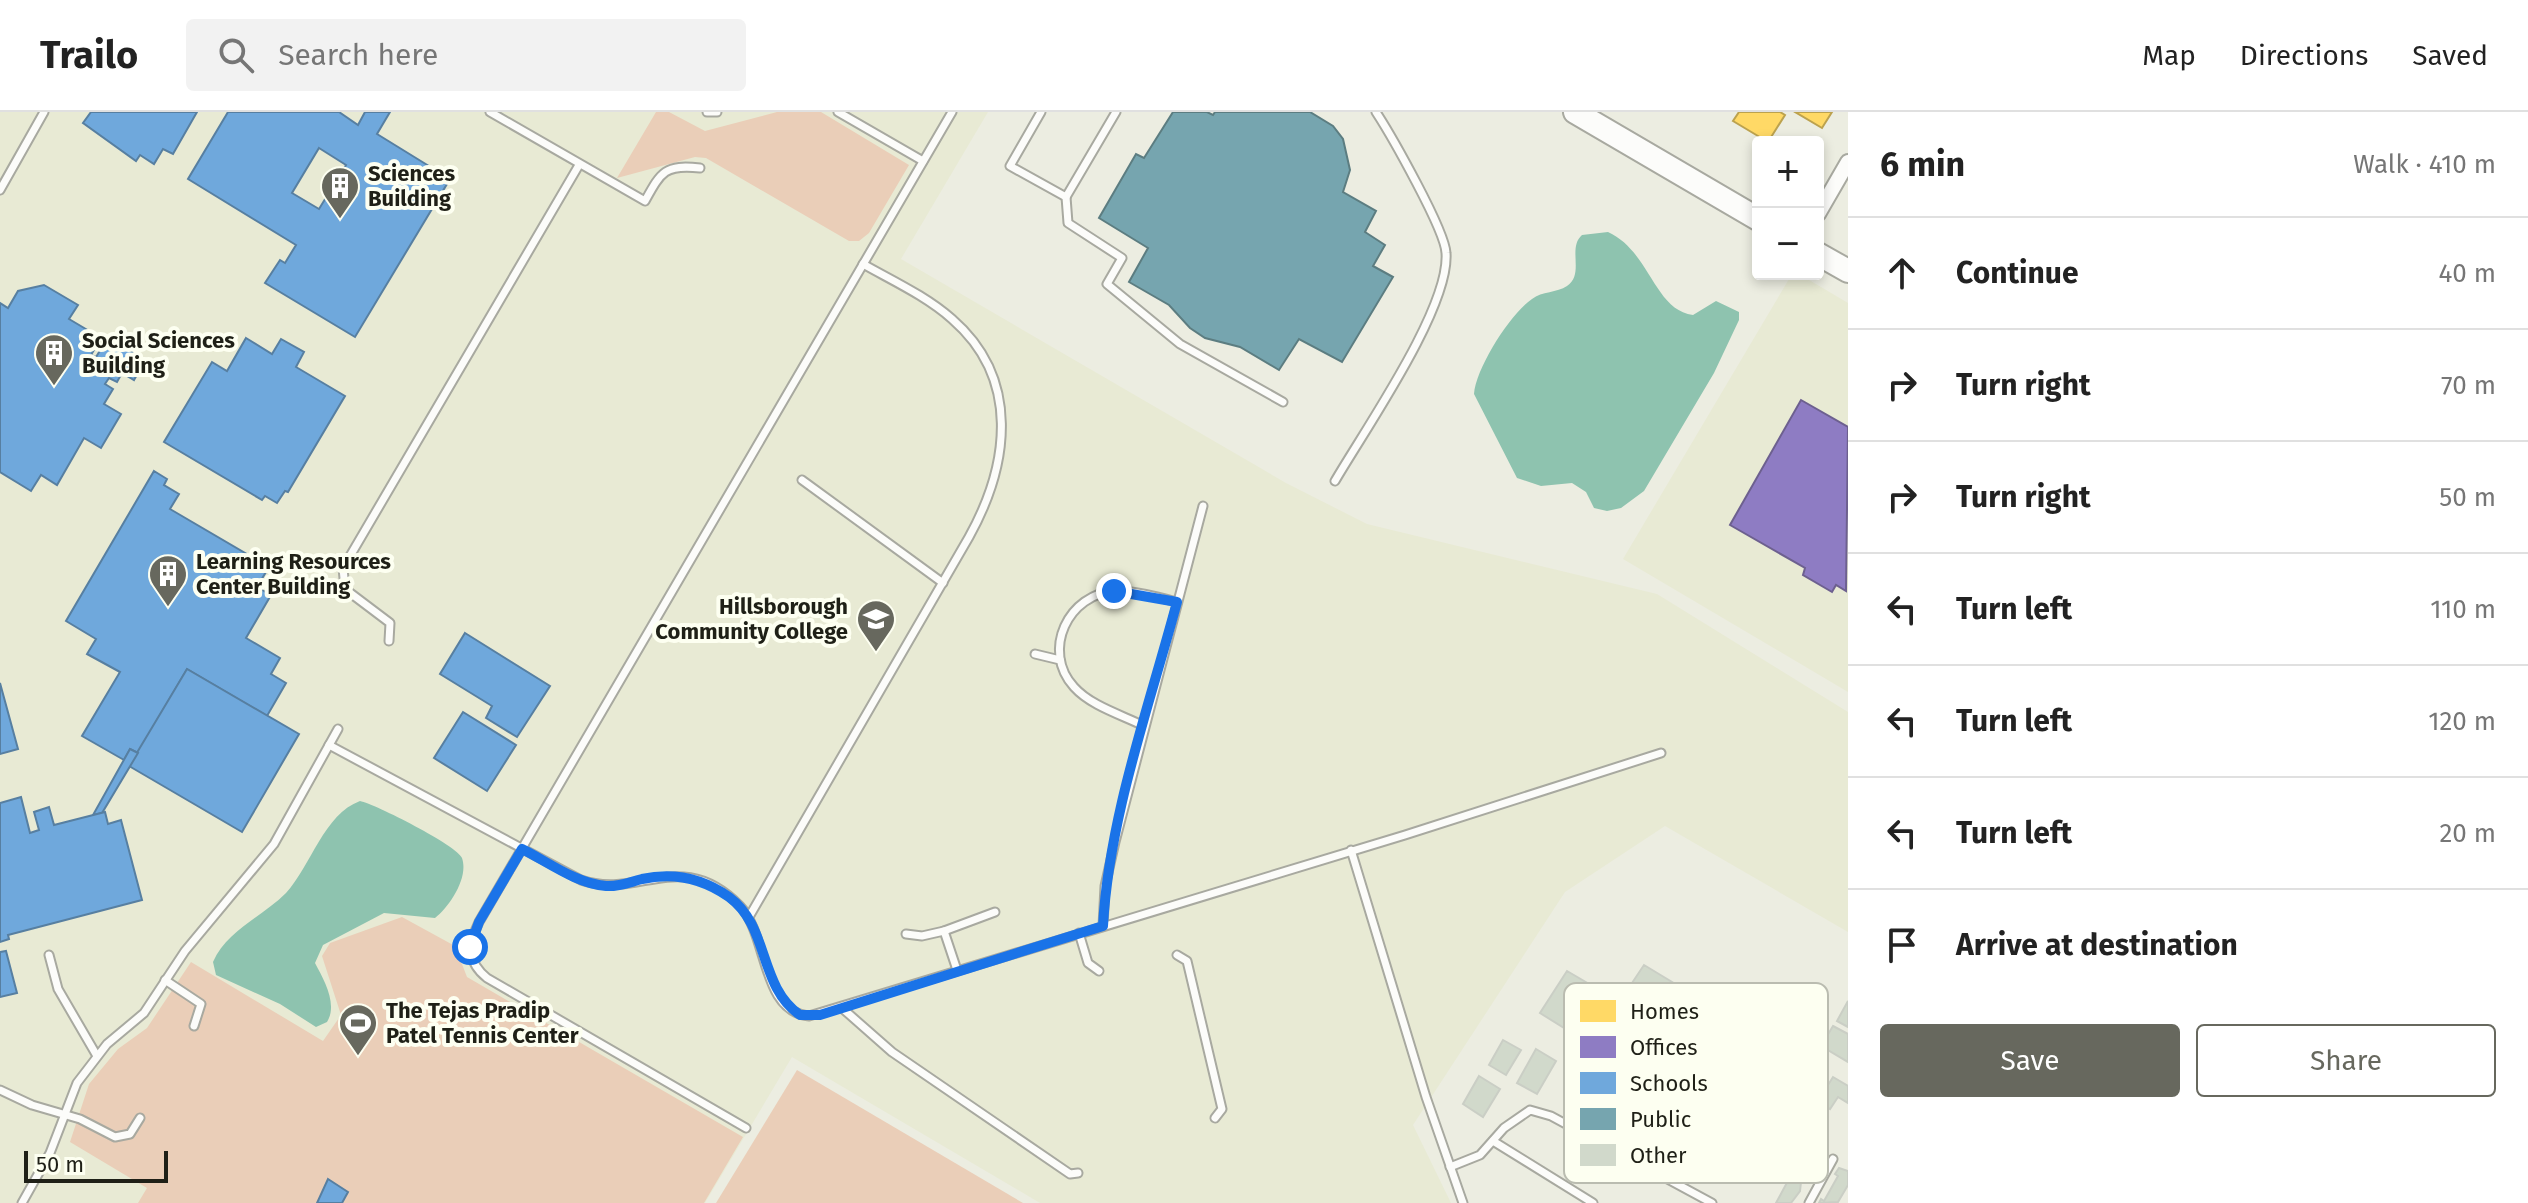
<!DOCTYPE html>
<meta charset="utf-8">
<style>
:root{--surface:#fff;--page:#f2f2f2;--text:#222;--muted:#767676;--line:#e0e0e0;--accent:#67685e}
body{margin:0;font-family:"Fira Sans",sans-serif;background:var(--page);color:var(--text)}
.controls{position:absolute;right:24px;top:24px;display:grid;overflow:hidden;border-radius:8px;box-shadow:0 4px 12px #0003}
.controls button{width:72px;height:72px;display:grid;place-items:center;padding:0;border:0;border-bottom:2px solid var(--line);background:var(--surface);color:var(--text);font:40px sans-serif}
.scale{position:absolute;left:24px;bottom:20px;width:144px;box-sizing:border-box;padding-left:8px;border:4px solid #1f2017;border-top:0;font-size:22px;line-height:28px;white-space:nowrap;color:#1f2017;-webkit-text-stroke:6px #fdfff1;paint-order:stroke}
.stop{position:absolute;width:24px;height:24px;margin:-18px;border:6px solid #1a73e8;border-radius:50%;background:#fff}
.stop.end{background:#1a73e8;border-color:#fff;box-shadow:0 2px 8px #0008}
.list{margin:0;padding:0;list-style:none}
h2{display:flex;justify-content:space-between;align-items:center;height:104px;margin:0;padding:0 32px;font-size:34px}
h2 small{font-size:26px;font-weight:400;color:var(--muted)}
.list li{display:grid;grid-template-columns:52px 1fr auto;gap:24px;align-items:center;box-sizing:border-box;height:112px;padding:0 32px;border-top:2px solid var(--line)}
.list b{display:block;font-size:30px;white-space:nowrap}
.list em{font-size:26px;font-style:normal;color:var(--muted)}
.actions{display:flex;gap:16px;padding:24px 32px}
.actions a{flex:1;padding:18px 0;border:2px solid var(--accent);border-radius:8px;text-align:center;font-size:28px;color:var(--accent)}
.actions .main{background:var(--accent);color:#fff}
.icon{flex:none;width:44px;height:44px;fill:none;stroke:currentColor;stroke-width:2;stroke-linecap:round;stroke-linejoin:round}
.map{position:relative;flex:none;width:1848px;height:1091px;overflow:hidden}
header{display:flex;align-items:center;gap:48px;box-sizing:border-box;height:112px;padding:0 40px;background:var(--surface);border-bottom:2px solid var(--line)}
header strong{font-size:38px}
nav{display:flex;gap:44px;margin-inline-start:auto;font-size:28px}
.search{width:560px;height:72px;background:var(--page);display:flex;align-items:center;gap:20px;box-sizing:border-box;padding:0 28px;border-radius:8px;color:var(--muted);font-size:30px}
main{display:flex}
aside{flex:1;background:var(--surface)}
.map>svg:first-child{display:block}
.built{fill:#e8ead4}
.green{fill:#eaceb8}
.water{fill:#8ec3af}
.homes{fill:#ffd966;stroke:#bca24e;stroke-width:2}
.offices{fill:#8e7cc3;stroke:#6d608f;stroke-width:2}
.schools{fill:#6fa8dc;stroke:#577fa1;stroke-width:2;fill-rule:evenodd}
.public{fill:#76a5af;stroke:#5c7d81;stroke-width:2}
.building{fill:#d1d9cb;stroke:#cacec5;stroke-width:2}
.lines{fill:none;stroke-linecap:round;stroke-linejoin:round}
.lane-casing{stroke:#a8a9a0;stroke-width:11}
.street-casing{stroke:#a8a9a0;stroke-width:18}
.secondary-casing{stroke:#a8a9a0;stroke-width:26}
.lane{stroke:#fcfcfa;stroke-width:7}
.street{stroke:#fcfcfa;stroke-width:14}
.secondary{stroke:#fcfcfa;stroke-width:22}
.route{stroke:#1a73e8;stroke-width:10}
.labels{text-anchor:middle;stroke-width:8;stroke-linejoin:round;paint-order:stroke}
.poi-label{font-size:22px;font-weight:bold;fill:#1f2017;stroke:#fdfff1;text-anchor:start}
.key{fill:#fdfff1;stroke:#babcb0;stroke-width:2}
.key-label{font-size:22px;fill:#1f2017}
</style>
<header>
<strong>Trailo</strong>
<div class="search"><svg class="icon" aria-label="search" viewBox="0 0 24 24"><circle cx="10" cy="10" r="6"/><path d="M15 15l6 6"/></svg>Search here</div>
<nav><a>Map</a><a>Directions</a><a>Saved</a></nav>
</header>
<main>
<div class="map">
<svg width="1848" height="1091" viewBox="0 0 1848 1091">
<rect width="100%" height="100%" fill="#ecede1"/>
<g class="built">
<polygon points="0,0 988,0 901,147 1286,371 1367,412 1657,482 1848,600 1848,820 1665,714 1565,780 1413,1013 1451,1091 1040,1091 792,945 705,1091 0,1091"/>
<polygon points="1792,162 1799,162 1848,191 1848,580 1623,447"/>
</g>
<g class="green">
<polygon points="656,0 669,0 705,19 777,0 821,0 909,53 869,121 859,129 849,129 706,46 695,45 617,66"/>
<polygon points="402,805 455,834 467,865 743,1025 704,1091 138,1091 147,1076 70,1030 89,972 118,937 147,916 191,850 323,929 341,903 322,844 330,831"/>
<polygon points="797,958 1023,1091 716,1091"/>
</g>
<g class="water">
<path d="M 1608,120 C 1650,139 1654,198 1693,203 L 1716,189 L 1739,200 L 1739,208 L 1714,261 L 1644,379 L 1621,396 L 1607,399 L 1594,396 L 1586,380 L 1572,371 L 1541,374 L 1517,366 L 1474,282 C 1476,256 1510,202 1532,187 C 1542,179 1557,181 1567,174 C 1585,162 1567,136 1582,123 Z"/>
<path d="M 360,689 C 375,692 458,734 462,746 C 469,766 449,795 435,806 L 384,801 L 323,833 L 315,851 C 324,868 338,892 327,910 L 316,915 L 280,892 L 216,863 L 213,850 C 227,818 262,805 286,781 C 311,754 324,702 360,689 Z"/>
</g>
<g class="homes">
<polygon points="1739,0 1780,0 1785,3 1768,30 1733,9"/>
<polygon points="1795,0 1832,0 1822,16"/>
</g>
<polygon class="offices" points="1801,288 1848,315 1846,479 1836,473 1832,480 1803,463 1805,456 1730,413"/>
<g class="schools">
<polygon points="91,0 197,0 173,42 163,37 154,52 140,43 136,49 83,11"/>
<path d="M 228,0 L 339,0 L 358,13 L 365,0 L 390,0 L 377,22 L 450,67 L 355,225 L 265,171 L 280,148 L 285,151 L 296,133 L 188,67 ZM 319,36 L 346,53 L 319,97 L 292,81 Z"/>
<polygon points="44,173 78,193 69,207 101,226 91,243 96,245 106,229 111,233 114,229 145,248 134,268 122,261 117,270 109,266 105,272 113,277 104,292 121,302 101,336 84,326 57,373 41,363 31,379 0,360 0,191 8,196 18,179"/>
<polygon points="246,226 272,242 281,227 304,240 296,255 345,284 288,380 285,379 277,391 265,384 262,388 164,330 212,250 227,259"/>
<polygon points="154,359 167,367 164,373 179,382 170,397 269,455 257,475 271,483 246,526 280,546 271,562 286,571 267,604 187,557 138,641 130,637 124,648 82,624 120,560 87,542 96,527 66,509"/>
<polygon points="465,521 550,574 517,625 486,606 492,594 440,562"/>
<polygon points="187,557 299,622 242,720 129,654"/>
<polygon points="0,571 18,637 0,642"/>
<polygon points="463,600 516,633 487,679 434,646"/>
<polygon points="130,637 138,641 102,701 93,703"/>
<polygon points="21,685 30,721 39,718 34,700 49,695 54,713 105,700 108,712 121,708 142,788 8,823 9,827 0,830 0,691"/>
<polygon points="6,839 17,881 0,885 0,840"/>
<polygon points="328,1067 348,1080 342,1091 317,1091"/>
</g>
<polygon class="public" points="1173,0 1207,0 1213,3 1215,0 1310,0 1333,14 1343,27 1350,58 1343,80 1376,99 1365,120 1385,133 1373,154 1393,165 1342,250 1299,227 1279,258 1240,235 1205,226 1190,216 1169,193 1129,170 1148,136 1099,106 1136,42 1144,46"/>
<g class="building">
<polygon points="1644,853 1687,879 1656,929 1674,940 1708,886 1739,905 1734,913 1787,946 1780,959 1794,968 1787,978 1775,971 1766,986 1813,1015 1804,1030 1797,1027 1783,1049 1776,1045 1773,1050 1713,1013 1700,1033 1675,1017 1681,1007 1664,997 1657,1008 1637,995 1656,965 1641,956 1615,996 1574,970 1590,944 1575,935 1580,926 1540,901 1567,859 1608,883 1615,874 1626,880"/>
<polygon points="1848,889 1848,915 1837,909"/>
<polygon points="1833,914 1848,922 1848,950 1821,934"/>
<polygon points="1503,928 1521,938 1506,963 1489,953"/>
<polygon points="1536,937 1556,949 1537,982 1517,971"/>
<polygon points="1479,964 1500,977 1483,1005 1463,992"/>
<polygon points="1833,965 1848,974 1848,991 1838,985 1830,997 1818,989"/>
<polygon points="1839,1056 1848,1059 1848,1073 1838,1090 1819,1091 1821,1087 1824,1089 1838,1064 1835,1062"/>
<polygon points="1789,1067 1801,1070 1800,1079 1791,1091 1776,1091"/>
</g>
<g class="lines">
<defs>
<g id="lane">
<path d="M 490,0 L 645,89 C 661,60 665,52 700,56"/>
<polyline points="707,0 717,0"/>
<polyline points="838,0 923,49"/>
<polyline points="1041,0 1010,54 1066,85 1116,0"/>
<polyline points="0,78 44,0"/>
<polyline points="1066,85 1068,111 1122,146 1107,172 1180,232 1283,290"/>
<polyline points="802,368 943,471"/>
<path d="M 1335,369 C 1364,319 1450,196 1446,141 C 1445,118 1391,23 1376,0"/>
<polyline points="389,529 390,511 345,477 343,456 579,53"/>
<polyline points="1035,542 1060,548"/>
<path d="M 1144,614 C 1122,603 1091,594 1074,575 C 1041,539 1068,481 1116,479 C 1136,479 1158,485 1177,490"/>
<path d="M 329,633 L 581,768 C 639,788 681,734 740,794 C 768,823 761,900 809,904 L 1405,723 L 1661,641"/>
<polyline points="1351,738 1426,985 1463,1091"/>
<path d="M 749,805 L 969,425 C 1009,353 1021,267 952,207 C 926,184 893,169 863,152"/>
<polyline points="1103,814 1105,774 1115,730 1203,394"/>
<polyline points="944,819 995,800"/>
<polyline points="1079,821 1088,851 1099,859"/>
<polyline points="906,822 922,824 944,819 957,858"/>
<polyline points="49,843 58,877 97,944"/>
<polyline points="1177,843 1187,849 1222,997 1215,1006"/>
<polyline points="165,868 201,892 194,914"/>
<polyline points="842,896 892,940 1070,1062 1078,1061"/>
<polyline points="0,978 32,993 80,1007 115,1025 130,1022 140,1006"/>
<path d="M 746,1016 L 487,866 C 467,850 468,833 479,810 L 952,0"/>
<polyline points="1493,1029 1593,1091"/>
<polyline points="1450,1055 1480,1043 1504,1016 1530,998 1551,1004 1712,1091"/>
<polyline points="22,1091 50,1041 77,971 107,932 144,901 185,839 274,732 338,617"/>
<polyline points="1809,1091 1833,1047"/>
</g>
<polyline id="street" points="1818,102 1848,50"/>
<g id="secondary">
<polyline points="1575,0 1758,107"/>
<polyline points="1818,142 1848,159"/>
</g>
</defs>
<use href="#lane" class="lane-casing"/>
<use href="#street" class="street-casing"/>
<use href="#secondary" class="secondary-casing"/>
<use href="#lane" class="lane"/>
<use href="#street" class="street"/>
<use href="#secondary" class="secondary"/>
</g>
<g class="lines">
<path class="route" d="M 470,835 L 479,810 L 522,737 C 548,750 577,772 606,774 C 619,775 630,770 642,767 C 674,760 702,766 729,785 C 770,815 758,874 800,903 L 820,903 L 1103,814 C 1109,705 1149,595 1177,490 L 1114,479"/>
</g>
<defs>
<symbol id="building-pin" viewBox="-11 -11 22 30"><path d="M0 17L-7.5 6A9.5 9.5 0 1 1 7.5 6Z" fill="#67685e" stroke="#fdfff1"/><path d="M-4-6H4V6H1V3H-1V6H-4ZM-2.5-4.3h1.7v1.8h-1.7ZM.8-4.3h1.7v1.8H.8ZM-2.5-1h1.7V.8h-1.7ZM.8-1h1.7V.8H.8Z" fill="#fff"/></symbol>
<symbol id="university-pin" viewBox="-11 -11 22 30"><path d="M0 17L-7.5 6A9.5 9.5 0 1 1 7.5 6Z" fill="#67685e" stroke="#fdfff1"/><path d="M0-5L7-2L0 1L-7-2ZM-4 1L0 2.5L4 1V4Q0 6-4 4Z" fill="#fff"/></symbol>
<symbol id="stadium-pin" viewBox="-11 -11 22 30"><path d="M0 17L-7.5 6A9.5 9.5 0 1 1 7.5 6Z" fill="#67685e" stroke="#fdfff1"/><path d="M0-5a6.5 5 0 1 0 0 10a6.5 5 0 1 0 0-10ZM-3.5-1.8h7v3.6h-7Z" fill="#fff"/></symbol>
</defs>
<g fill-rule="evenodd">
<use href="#building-pin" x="318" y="52" width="44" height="60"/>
<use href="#building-pin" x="32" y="219" width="44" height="60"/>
<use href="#building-pin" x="146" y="440" width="44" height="60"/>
<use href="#university-pin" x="854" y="485" width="44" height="60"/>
<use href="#stadium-pin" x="336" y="889" width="44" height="60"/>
</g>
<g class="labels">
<g class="poi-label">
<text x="368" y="69">Sciences<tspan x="368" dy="25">Building</tspan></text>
<text x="82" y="236">Social Sciences<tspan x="82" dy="25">Building</tspan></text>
<text x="196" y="457">Learning Resources<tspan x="196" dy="25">Center Building</tspan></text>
<text x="848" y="502" text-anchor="end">Hillsborough<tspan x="848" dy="25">Community College</tspan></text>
<text x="386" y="906">The Tejas Pradip<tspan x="386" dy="25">Patel Tennis Center</tspan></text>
</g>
</g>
<rect x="1564" y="871" width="264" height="200" rx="12" class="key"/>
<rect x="1580" y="888" width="36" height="22" fill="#ffd966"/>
<rect x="1580" y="924" width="36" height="22" fill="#8e7cc3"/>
<rect x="1580" y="960" width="36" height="22" fill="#6fa8dc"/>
<rect x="1580" y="996" width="36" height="22" fill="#76a5af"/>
<rect x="1580" y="1032" width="36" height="22" fill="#d1d9cb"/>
<g class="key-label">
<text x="1630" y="907">Homes</text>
<text x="1630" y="943">Offices</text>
<text x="1630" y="979">Schools</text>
<text x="1630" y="1015">Public</text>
<text x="1630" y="1051">Other</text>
</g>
</svg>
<div class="controls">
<button>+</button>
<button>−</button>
</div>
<div class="scale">50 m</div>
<div class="stop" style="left:470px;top:835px"></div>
<div class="stop end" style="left:1114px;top:479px"></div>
</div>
<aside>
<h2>6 min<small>Walk · 410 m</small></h2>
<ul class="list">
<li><svg class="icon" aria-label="ahead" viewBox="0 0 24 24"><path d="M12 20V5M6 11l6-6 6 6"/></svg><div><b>Continue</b></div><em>40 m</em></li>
<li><svg class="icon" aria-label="right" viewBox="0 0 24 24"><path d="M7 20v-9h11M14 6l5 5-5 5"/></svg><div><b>Turn right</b></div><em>70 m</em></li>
<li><svg class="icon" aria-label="right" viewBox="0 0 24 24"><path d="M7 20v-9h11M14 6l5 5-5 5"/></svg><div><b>Turn right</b></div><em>50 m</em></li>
<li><svg class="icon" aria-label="left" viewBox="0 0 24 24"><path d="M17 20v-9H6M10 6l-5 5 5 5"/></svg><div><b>Turn left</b></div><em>110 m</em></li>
<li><svg class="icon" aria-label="left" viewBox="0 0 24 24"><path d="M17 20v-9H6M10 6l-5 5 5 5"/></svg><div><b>Turn left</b></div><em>120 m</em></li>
<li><svg class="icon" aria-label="left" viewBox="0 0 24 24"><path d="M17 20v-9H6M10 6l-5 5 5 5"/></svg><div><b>Turn left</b></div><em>20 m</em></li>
<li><svg class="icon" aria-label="arrive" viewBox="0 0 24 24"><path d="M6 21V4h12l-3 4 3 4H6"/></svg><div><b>Arrive at destination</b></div></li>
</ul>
<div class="actions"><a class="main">Save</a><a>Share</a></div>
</aside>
</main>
